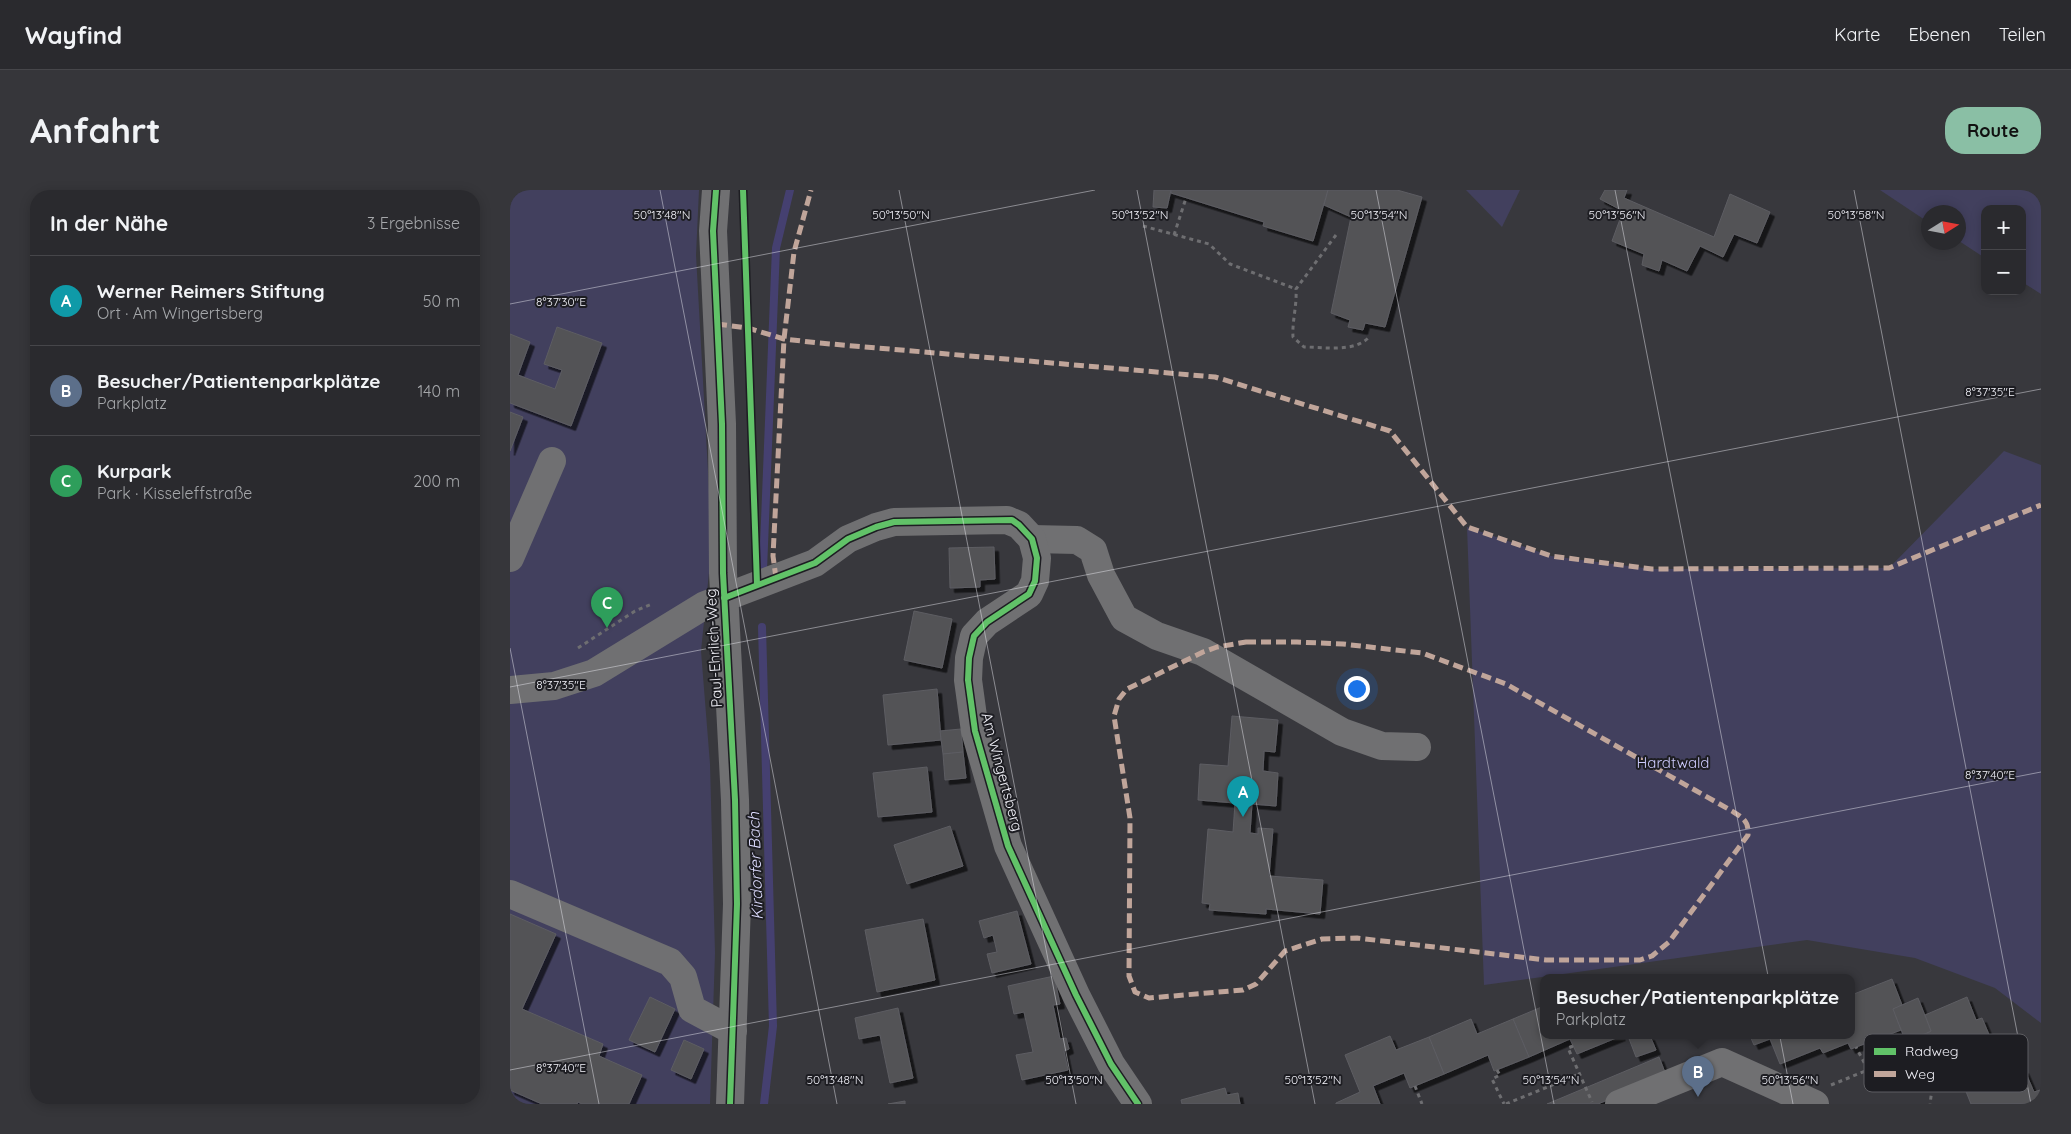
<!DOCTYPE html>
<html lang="de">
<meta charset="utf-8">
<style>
:root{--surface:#2a2a2e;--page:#36363a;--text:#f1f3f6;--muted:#a5a7aa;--line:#46464a;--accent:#8abfa5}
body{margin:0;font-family:Quicksand,sans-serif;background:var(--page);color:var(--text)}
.controls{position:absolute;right:15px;top:15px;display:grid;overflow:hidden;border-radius:10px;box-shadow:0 2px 12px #0003}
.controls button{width:45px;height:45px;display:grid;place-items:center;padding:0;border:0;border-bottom:1px solid var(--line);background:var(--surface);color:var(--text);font:25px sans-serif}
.compass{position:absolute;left:1411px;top:15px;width:45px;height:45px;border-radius:50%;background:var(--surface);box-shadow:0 2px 12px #0003;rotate:79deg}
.you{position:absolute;left:846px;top:498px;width:18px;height:18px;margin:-12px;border:4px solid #fff;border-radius:50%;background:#1a73e8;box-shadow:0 0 0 8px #1a73e833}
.badge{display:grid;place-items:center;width:32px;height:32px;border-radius:50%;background:var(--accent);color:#fff;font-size:16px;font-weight:700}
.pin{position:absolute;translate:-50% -41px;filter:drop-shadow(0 1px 2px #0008)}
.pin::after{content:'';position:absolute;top:26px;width:18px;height:15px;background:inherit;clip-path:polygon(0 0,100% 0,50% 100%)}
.popup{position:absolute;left:1030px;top:784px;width:315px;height:65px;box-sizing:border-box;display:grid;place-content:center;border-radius:10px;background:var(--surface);filter:drop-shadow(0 1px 4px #0005);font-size:16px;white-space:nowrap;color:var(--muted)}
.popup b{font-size:19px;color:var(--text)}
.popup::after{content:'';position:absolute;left:50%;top:100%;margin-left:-10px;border:10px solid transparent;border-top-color:var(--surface)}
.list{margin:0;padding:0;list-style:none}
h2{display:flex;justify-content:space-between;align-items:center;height:65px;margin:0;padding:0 20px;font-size:21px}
h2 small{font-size:16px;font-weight:400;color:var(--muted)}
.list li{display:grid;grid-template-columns:32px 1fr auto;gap:15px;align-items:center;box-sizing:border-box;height:90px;padding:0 20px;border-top:1px solid var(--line)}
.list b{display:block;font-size:19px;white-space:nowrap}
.list p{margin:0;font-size:16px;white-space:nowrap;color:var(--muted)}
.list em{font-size:16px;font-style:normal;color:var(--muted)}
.map{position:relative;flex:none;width:1531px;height:914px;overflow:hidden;border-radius:20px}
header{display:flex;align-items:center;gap:30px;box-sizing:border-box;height:70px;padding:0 25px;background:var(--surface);border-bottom:1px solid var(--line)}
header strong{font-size:24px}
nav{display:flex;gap:28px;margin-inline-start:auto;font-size:18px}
.intro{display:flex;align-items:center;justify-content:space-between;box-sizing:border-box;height:120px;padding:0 30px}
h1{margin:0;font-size:35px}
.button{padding:12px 22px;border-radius:20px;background:var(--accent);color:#111;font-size:18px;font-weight:700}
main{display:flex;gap:30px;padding:0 30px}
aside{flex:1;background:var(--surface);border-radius:20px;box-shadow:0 2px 12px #0003}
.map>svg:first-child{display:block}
.green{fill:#42405e}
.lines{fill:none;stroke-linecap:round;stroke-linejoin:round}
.stream{stroke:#454070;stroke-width:8}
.building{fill:#525257;stroke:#5d5d62;filter:url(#shadow)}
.path{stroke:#6e6e71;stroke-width:3;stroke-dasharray:4 4;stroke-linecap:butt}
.minor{stroke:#707072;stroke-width:28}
.quiet{stroke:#c0a59a;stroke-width:5;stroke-dasharray:10 5;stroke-linecap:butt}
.cycleway-casing{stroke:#1d1d22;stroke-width:9}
.cycleway{stroke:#61c268;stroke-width:6}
.ticks{fill:none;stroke:#f1f1f8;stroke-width:1;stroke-opacity:0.45}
.labels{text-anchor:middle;stroke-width:4;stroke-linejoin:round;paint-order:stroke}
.street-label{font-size:15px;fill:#f1f1f8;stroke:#1d1d22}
.park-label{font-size:15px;fill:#cccafc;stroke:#1d1d22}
.water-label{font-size:16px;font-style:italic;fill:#dddcfe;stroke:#1d1d22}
.key{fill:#1d1d22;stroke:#5d5d62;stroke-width:1}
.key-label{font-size:14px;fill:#f1f1f8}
.ticks-label{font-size:12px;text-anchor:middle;fill:#f1f1f8;stroke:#1d1d22;stroke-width:4;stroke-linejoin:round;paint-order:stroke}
</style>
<header>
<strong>Wayfind</strong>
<nav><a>Karte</a><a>Ebenen</a><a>Teilen</a></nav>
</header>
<div class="intro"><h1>Anfahrt</h1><a class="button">Route</a></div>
<main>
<aside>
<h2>In der Nähe<small>3 Ergebnisse</small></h2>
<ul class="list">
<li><span class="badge" style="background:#0f9aa8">A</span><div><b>Werner Reimers Stiftung</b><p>Ort · Am Wingertsberg</p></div><em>50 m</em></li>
<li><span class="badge" style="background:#5c6f8a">B</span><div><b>Besucher/Patientenparkplätze</b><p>Parkplatz</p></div><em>140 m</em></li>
<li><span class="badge" style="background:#2e9e5b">C</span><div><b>Kurpark</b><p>Park · Kisseleffstraße</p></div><em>200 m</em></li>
</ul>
</aside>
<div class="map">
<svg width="1531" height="914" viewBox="0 0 1531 914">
<defs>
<filter id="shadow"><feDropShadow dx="4.5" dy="4.5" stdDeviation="0" flood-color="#0009"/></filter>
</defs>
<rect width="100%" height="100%" fill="#38383d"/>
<g class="green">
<polygon points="0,0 189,0 186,65 202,353 191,461 200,574 205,763 200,914 0,914"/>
<polygon points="956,0 1010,0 992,37"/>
<polygon points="1370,0 1531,0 1531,104 1512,92 1512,19 1475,19 1475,68 1449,51 1448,22 1418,22 1418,32"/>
<polygon points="1494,261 1531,275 1531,833 1485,798 1405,768 1297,750 974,795 957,337 1041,366 1142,379 1379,378"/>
</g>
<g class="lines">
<g class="stream">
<polyline points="253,380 266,58 280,0"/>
<polyline points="252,437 263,836 254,914"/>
</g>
</g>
<g class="building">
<polygon points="644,0 661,0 657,18 643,17"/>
<polygon points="661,0 818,0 803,51 753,36 754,32 661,3"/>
<polygon points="818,0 887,0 912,7 875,137 855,133 853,140 838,137 840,130 821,123 841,27 814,15"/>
<polygon points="1095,0 1117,0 1114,8 1204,47 1220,4 1260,22 1247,53 1224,44 1213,67 1190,56 1177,81 1152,70 1149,81 1132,75 1134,64 1102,51 1113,21 1090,9"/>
<polygon points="47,137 92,153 61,236 0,213 0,144 20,152 8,185 45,199 52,180 34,174"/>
<polygon points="0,222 13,227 0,261"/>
<polygon points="484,357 485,389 470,390 470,397 440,398 439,358"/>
<polygon points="404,421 442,429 432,478 394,470"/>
<polygon points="427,499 431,550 378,555 373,505"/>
<polygon points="722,526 768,530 765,562 754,561 753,581 768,583 766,616 742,614 740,643 748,644 748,638 763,639 759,686 813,690 810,724 756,719 756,724 699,720 700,714 692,713 698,639 723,642 725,613 688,610 690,574 718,576"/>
<polygon points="451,539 453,562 433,564 430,541"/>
<polygon points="453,562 456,588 435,590 433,564"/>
<polygon points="417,577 422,622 368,627 363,583"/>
<polygon points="440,636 453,676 397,694 384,655"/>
<polygon points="507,721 521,774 482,783 477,764 487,762 483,745 474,748 469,731"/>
<polygon points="0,724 46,744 12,819 93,854 89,866 132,885 119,914 72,914 68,912 67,914 32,914 0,900"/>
<polygon points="413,729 425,790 367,802 355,740"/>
<polygon points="544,786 550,814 543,815 550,849 556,848 559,859 554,861 558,880 512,890 506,865 523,862 514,822 504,824 498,796"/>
<polygon points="1382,789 1392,815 1383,819 1391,840 1341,859 1338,853 1313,863 1310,858 1270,874 1260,849 1244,855 1240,846 1342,846 1342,799 1344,804"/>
<polygon points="140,807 165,819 145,862 119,850"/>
<polygon points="1457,807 1466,830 1472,828 1480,847 1487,845 1496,867 1502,865 1508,882 1514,879 1524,902 1530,900 1531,914 1461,914 1449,884 1435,890 1416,844 1421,841 1415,825"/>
<polygon points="1408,808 1421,841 1396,852 1383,819"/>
<polygon points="1034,816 1034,846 1111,846 1067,864 1060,849 1019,867 1003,829"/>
<polygon points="388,818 403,888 380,893 370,845 349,849 345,828"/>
<polygon points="961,829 967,844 1003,829 1019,867 984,881 978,865 934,884 919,847"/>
<polygon points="880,846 886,860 919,847 934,884 900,898 894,883 863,896 870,914 826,914 826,913 850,902 835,865"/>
<polygon points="1118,846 1140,846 1146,860 1126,867"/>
<polygon points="174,850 194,859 181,889 161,880"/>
<polygon points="1149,867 1156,885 1088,914 1037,914"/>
<polygon points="715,898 717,905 728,903 730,914 672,914 671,910"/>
<polygon points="395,911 395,914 378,914"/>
</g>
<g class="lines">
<g class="path">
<polyline points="234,16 246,367"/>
<polyline points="633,36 699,54 720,74 786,99"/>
<polyline points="664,45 676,8"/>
<path d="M 826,45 L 786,99 C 787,116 782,131 783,147 L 794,157 C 814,157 846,163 860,146"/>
<polyline points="68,458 125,421 142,414"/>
<polyline points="1063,856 1058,858 1082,912"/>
<polyline points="1406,861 1422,899 1420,914"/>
<polyline points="987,880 990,885 982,889 994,914"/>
<polyline points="1358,880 1414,858 1410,846"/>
<polyline points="1419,893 1434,886"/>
<polyline points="1321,895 1358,880 1346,857"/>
<polyline points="905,896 912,914"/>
<polyline points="996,914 1069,884"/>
</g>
<g class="minor">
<polyline points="206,0 203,41 212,234 213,383 225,610 227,714 220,914"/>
<polyline points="522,349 567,350 583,360 591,385 614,428 647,446 693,462 832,542 872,556 907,557"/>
<polyline points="0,368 42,271"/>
<polyline points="0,500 44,496 84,483 195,415 305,373 338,349 366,337 384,332 497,330 509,335 522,349 527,368 525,391 519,404 477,432 464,446 459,468 458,490 465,541 498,656 566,805 601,874 628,914"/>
<polyline points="0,704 160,772 173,787 182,819 223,841"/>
<polyline points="1109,914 1212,872 1305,914"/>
</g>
<g class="quiet">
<polyline points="207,134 238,138 274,149 309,153 705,187 880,241 957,337 1041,366 1142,379 1379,378 1531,315"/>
<polyline points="266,388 263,366 274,149 284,62 301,0"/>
<path d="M 736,452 L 787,452 L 833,454 L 912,463 L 996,494 L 1222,621 C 1233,628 1239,631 1238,645 L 1159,752 L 1142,766 L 1130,770 L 1036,770 L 847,748 L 812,749 L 775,761 L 746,794 L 733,800 L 639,808 L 625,802 L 619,786 L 620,628 L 604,526 L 609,509 L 617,499 L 693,462 L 707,457 Z"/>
</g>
<defs>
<g id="cycleway">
<polyline points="206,0 203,41 212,234 213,383 225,610 227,714 220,914"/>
<polyline points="233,0 247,394"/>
<polyline points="214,408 305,373 338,349 366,337 384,332 502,330 509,335 522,349 527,368 525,391 519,404 477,432 464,446 459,468 458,490 465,541 498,656 566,805 601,874 628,914"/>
</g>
</defs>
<use href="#cycleway" class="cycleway-casing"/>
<use href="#cycleway" class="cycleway"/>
</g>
<path class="ticks" d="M 150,0 L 327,914M 389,0 L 566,914M 627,0 L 805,914M 866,0 L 1044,914M 1105,0 L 1283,914M 1344,0 L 1521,914M 0,114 L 585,0M 0,458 L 89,914M 0,497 L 1531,199M 0,880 L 1531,582"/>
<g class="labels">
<g class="street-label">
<text transform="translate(204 458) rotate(-93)" y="5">Paul-Ehrlich-Weg</text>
<text transform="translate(492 582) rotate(75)" y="5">Am Wingertsberg</text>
</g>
<g class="park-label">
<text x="1163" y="578">Hardtwald</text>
</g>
<g class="water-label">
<text transform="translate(245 676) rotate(-92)" y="6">Kirdorfer Bach</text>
</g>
</g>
<rect x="1354" y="844" width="164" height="58" rx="8" class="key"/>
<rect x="1364" y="858" width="22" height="7" fill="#61c268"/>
<rect x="1364" y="881" width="22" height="6" fill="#c0a59a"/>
<g class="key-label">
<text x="1395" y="866">Radweg</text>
<text x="1395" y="889">Weg</text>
</g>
<g class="ticks-label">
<text x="152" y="29">50°13'48"N</text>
<text x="391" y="29">50°13'50"N</text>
<text x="630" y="29">50°13'52"N</text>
<text x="869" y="29">50°13'54"N</text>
<text x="1107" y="29">50°13'56"N</text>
<text x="1346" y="29">50°13'58"N</text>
<text x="51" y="116">8°37'30"E</text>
<text x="1480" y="206">8°37'35"E</text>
<text x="51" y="499">8°37'35"E</text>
<text x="1480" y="589">8°37'40"E</text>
<text x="51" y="882">8°37'40"E</text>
<text x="325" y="894">50°13'48"N</text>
<text x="564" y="894">50°13'50"N</text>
<text x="803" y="894">50°13'52"N</text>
<text x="1041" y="894">50°13'54"N</text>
<text x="1280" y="894">50°13'56"N</text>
</g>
</svg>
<div class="controls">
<button>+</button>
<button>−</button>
</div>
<svg class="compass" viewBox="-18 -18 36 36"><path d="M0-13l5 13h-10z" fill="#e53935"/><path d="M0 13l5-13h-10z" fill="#a5a7aa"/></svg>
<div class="you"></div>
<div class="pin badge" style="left:733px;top:627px;background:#0f9aa8">A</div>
<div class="pin badge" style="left:1188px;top:907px;background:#5c6f8a">B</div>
<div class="popup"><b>Besucher/Patientenparkplätze</b>Parkplatz</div>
<div class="pin badge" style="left:97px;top:438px;background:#2e9e5b">C</div>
</div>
</main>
